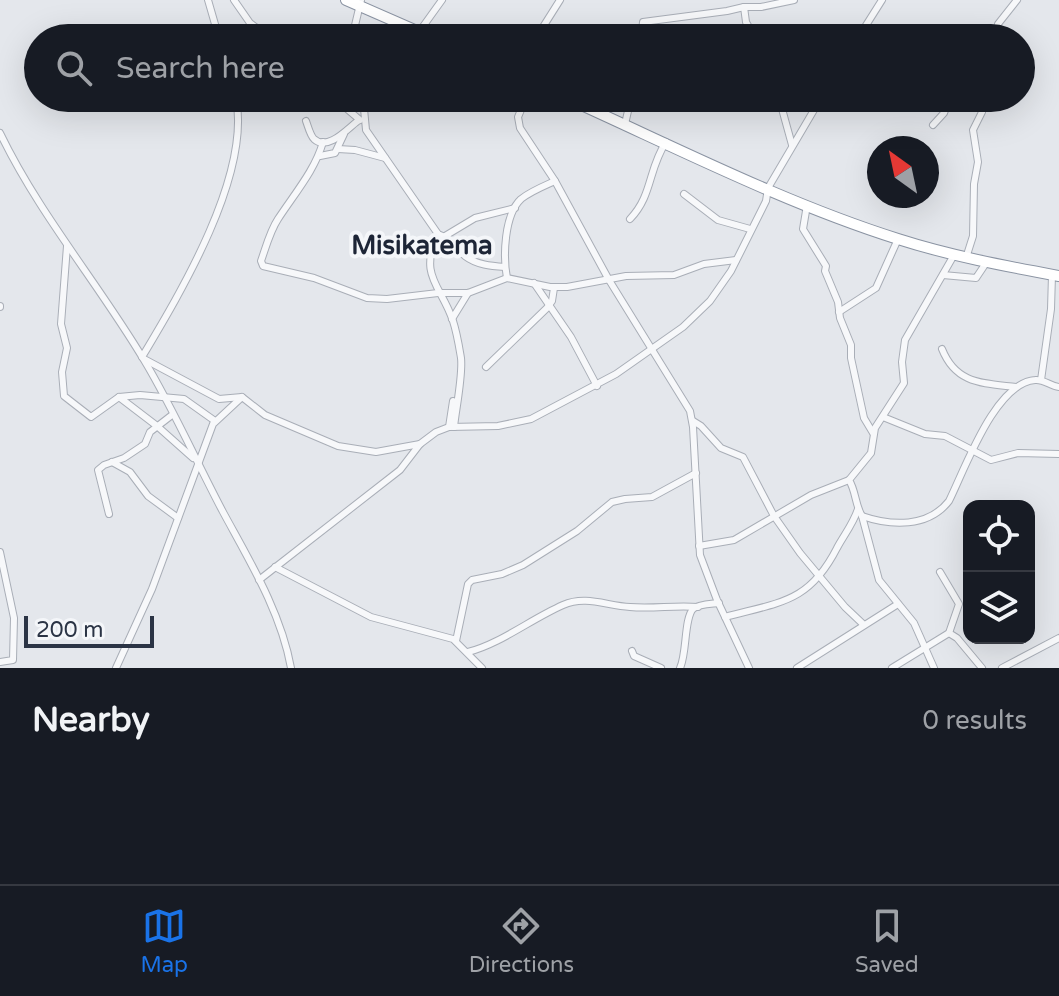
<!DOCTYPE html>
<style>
:root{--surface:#171b24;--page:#242831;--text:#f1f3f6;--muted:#9ea1a6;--line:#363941;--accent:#1a73e8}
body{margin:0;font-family:"Varela Round",sans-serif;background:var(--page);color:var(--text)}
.controls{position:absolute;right:24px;bottom:24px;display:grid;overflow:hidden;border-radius:16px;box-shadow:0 8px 32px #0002}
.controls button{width:72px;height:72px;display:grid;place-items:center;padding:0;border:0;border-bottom:2px solid var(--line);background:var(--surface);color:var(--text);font:40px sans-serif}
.compass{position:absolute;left:867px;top:136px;width:72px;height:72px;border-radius:50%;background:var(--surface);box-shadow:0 8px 32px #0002;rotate:327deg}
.scale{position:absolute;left:24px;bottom:20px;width:130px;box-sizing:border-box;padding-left:8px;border:4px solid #2b3445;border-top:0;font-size:22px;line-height:28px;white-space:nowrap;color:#2b3445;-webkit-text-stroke:6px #f4f6f9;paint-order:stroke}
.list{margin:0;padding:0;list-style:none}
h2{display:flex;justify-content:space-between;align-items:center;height:104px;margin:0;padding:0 32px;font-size:34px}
h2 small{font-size:26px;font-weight:400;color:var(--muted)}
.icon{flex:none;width:44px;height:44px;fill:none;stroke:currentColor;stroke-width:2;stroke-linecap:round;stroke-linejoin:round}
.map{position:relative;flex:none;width:1059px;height:668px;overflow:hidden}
.search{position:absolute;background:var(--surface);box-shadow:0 8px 32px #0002;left:24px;right:24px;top:24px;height:88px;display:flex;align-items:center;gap:20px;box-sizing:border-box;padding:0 28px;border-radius:44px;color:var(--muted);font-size:30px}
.sheet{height:216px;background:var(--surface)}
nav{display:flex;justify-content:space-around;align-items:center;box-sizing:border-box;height:112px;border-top:2px solid var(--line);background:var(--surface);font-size:22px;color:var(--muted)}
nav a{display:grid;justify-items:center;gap:4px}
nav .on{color:var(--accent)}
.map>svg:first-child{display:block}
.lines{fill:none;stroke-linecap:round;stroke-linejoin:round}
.minor-casing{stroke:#a9aeb7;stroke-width:8}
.highway-casing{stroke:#8b94a3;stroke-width:12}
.minor{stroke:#f7f8fa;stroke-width:6}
.highway{stroke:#fff;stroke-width:10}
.labels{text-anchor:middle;stroke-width:8;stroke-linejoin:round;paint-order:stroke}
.quarter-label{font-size:26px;font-weight:bold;fill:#1d2536;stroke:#f4f6f9}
</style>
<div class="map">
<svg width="1059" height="668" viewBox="0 0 1059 668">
<rect width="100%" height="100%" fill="#e4e7ec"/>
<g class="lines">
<defs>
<g id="minor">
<polyline points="208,0 219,38"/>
<polyline points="234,0 250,23 270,38"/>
<polyline points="744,7 746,22 755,38"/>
<polyline points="419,32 442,0"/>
<polyline points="352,38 361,0"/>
<polyline points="536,38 560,0"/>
<polyline points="641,38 643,22 727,11 744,7 761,7 794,0"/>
<polyline points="858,38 882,0"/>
<polyline points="994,38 998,24 1017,0"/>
<polyline points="330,98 340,103 360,120"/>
<path d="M 363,98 L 366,130 L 438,234 C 451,238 455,248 465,256 C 477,265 491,266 505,267"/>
<polyline points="526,98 518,117 520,128 555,181 609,280 690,411 693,427 700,555 717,600 749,668"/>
<polyline points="779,98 792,145"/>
<path d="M 306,121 C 308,126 310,135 314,139 C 328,152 349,127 359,120"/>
<polyline points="625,124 631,98"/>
<polyline points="933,125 944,113 950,98"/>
<path d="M 0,133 C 39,214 98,283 144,360 C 173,408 196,461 223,512 C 249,560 281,612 291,668"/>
<path d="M 323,142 C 315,170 295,193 278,219 C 270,231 266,247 261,261 L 263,266 L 314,278 L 367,298 L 387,299 L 438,293 L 468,293 L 507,278 L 550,287 L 567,287 L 626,276 L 674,275 L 704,264 L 736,260"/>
<polyline points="338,149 355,150 385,158"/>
<polyline points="320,156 335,153 344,134"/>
<polyline points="684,194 718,220 750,229"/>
<polyline points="807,205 803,229 826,266 825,271 838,302 840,318 851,345 851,358 864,418 873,433"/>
<path d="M 630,219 C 653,195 648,169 666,142"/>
<path d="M 438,234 C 418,276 441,285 453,321 C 457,333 459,346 461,358 C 463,375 456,408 454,427"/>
<polyline points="445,236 475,218 515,208"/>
<polyline points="67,246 61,324 67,348 62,372 64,396 91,417 119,397 140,395 184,399 215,421"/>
<polyline points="966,258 973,236 974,184 978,162 973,130 982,112 985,98"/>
<polyline points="943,275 976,278 986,263"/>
<path d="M 507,278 C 503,257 504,215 521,199 C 531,191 544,186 555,181"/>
<polyline points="534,283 571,337 597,386"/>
<polyline points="0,306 0,307"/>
<polyline points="839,312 876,288 898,239"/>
<polyline points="452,319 468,293"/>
<path d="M 942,349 C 956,384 982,383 1016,387"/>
<path d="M 142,357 C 181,292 251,175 236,98"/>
<polyline points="144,359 219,399 242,397 265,415 338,446 376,452 420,444"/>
<polyline points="486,367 547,308 552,301 554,288"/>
<polyline points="1041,380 1051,309 1052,275"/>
<polyline points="119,397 157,426 193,458"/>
<polyline points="883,417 925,434 945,436 991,460 1018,453 1059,454"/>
<polyline points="693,421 701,426 721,448 743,457 774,516 800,553 845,607 864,625"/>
<polyline points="449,427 453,401"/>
<polyline points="112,462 130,472 148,496 178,518"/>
<polyline points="109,514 98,470 104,465 124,458 145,444 150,432 172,415"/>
<path d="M 862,516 C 891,526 928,528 949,501 C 965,469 995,383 1035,380 C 1044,379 1050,386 1059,387"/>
<polyline points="699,546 734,540 811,495 849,480"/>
<polyline points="0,552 14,618 13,660 0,662"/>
<polyline points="275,567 371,617 453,639 482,668"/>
<polyline points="259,580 400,470 420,444 436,432 449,427 498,426 531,419 616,374 683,327 710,301 731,271 766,201 768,188 821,98"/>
<path d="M 725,617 C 780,602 809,603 837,548 C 844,535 853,524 858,509"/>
<polyline points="949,633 957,638 982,668"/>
<polyline points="456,641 468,584 472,580 502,574 523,565 577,531 612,502 625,499 652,497 696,473"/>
<polyline points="632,651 634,656 661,668"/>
<path d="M 468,652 C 500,644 531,619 563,605 C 586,595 607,606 630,607 C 653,609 675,605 698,607"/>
<polyline points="116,668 152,589 213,424 242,397"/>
<path d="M 680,668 C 687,654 684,618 693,609 C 698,604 712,604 719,603"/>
<polyline points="797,668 898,604"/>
<polyline points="892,668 949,633 959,604 940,572"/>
<path d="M 934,668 L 914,623 L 879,580 L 862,516 C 855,505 856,491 849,480 L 871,453 L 875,428 L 904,383 L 902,362 L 905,340 L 954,255"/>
<polyline points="1002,668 1059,638"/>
</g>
<g id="highway">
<polyline points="346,0 433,38"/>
<path d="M 566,98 C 675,147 784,203 898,239 C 951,256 1005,266 1059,276"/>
</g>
</defs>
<use href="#minor" class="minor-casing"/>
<use href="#highway" class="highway-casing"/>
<use href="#minor" class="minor"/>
<use href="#highway" class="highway"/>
</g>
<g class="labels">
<g class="quarter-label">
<text x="422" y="254">Misikatema</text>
</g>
</g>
</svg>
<div class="controls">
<button><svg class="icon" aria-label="locate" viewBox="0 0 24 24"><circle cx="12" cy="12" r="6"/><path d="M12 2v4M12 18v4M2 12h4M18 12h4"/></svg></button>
<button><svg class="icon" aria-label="layers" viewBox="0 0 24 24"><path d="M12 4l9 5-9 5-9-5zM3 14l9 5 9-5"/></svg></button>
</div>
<svg class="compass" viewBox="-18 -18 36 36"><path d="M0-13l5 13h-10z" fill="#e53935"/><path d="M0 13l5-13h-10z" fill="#9ea1a6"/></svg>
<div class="scale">200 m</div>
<div class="search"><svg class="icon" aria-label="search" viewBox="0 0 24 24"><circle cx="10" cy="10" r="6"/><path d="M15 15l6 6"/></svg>Search here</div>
</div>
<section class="sheet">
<h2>Nearby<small>0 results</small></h2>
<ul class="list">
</ul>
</section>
<nav>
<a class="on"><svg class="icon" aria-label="map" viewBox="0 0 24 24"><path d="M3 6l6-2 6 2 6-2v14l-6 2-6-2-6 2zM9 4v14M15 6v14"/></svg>Map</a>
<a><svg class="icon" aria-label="directions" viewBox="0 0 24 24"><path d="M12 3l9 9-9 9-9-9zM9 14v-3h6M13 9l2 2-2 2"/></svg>Directions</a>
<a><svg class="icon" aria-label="saved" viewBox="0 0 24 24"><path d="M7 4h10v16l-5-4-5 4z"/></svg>Saved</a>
</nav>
